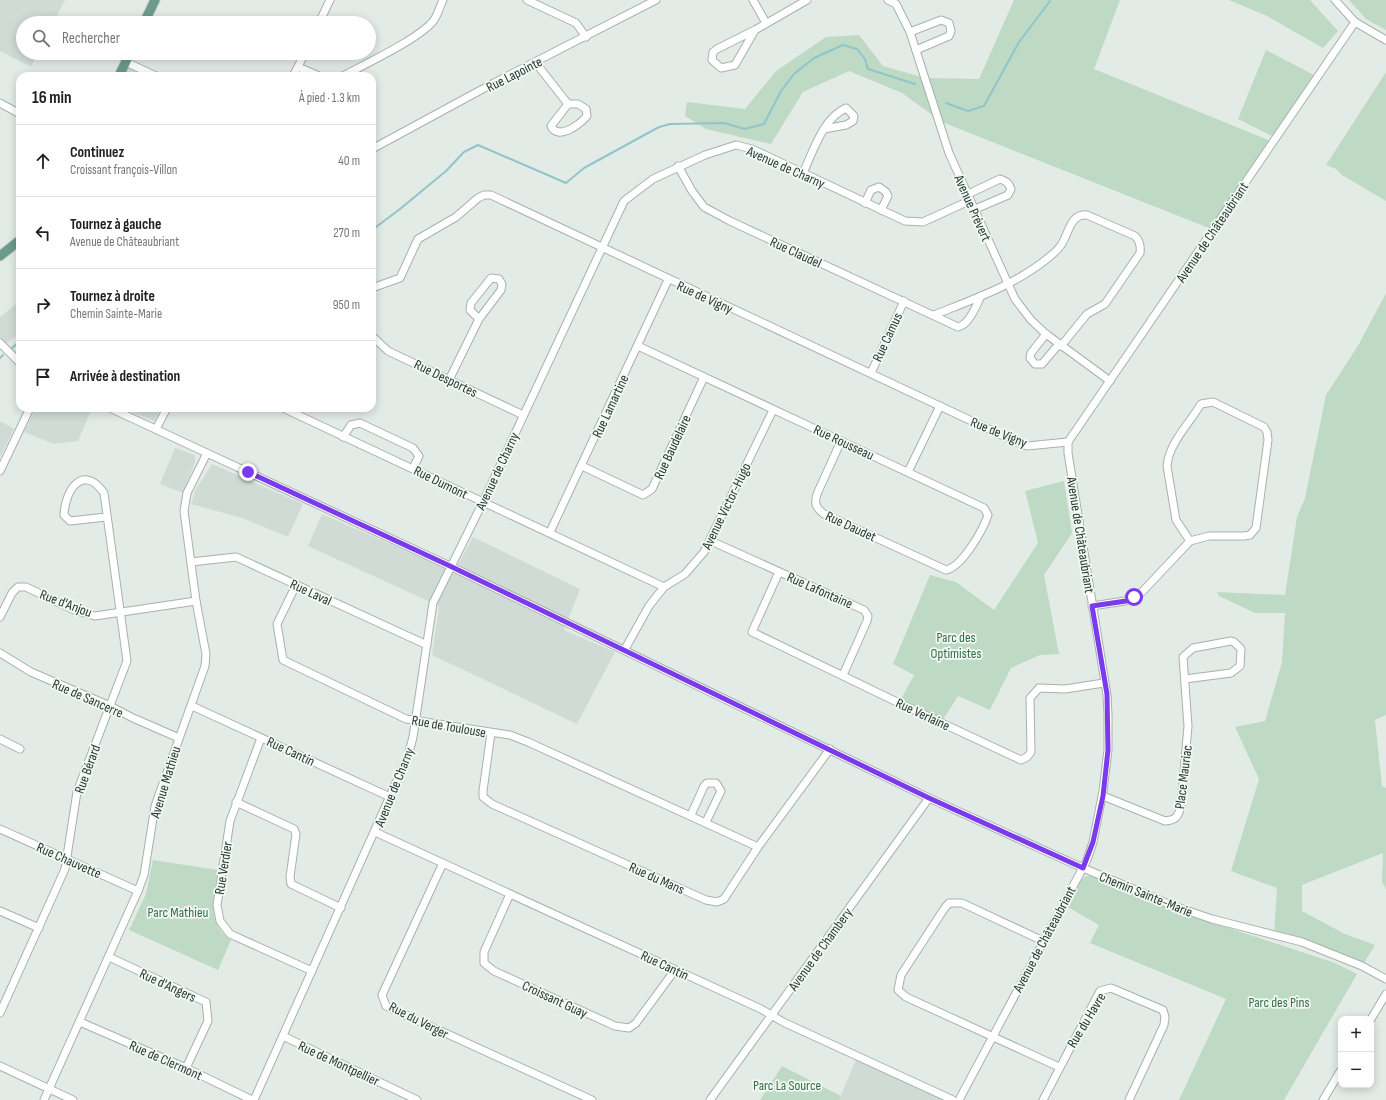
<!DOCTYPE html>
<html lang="fr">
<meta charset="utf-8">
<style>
:root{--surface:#fff;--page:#f2f2f2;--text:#222;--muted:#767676;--line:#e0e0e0}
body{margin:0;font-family:"Sofia Sans Condensed",sans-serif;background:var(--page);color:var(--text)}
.controls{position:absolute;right:12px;bottom:12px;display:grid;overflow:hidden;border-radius:8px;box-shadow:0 2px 10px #0003}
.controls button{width:36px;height:36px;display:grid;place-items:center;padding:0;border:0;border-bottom:1px solid var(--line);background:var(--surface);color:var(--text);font:20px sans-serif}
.stop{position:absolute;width:12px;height:12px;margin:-9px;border:3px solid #7c3aed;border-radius:50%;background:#fff}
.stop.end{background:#7c3aed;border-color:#fff;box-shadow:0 1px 4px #0008}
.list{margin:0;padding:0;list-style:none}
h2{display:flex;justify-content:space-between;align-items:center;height:52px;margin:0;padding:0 16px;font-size:17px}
h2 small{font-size:13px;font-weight:400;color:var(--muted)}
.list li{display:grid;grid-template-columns:26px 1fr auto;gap:12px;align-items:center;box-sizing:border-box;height:72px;padding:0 16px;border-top:1px solid var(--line)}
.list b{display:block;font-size:15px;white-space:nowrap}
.list p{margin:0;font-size:13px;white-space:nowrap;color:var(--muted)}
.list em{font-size:13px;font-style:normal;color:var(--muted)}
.icon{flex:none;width:22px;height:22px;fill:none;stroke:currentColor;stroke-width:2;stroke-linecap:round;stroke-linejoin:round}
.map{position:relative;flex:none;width:1386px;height:1100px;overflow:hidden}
.search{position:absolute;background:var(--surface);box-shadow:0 2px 10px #0003;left:16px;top:16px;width:360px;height:44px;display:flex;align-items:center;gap:10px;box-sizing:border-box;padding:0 14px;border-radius:22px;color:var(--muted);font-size:15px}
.panel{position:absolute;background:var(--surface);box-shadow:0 2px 10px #0003;left:16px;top:72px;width:360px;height:340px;border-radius:12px}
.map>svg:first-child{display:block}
.built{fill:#d1dbd6}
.green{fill:#bedac4}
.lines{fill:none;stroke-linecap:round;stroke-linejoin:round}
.stream{stroke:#91c5ca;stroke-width:2}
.minor-casing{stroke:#a6b2ad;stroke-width:9}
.major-casing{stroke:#c2c8c6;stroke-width:11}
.minor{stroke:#fff;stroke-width:7}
.major{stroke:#6c9b8c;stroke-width:9}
.route{stroke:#7c3aed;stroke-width:5}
.labels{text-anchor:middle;stroke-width:3.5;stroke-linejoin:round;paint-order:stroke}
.street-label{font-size:14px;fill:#243a33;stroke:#f3f8f5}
.park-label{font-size:14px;fill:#336c46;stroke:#f3f8f5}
</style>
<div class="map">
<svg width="1386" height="1100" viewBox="0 0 1386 1100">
<rect width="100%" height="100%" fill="#e3ebe7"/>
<g class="built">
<polygon points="0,0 65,0 53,23 23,23 23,53 38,53 31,67 0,51"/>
<polygon points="126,63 153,76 120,76"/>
<polygon points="20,301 20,333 3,346 0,343 0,317"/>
<polygon points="36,408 92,408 78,441 54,444 24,432"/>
<polygon points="123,408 161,408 154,421"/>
<polygon points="0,421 14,429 0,457"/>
<polygon points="175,448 195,455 195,462 183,493 160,484"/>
<polygon points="212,464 303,504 288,537 242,518 191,504 195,491"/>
<polygon points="322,514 454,572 473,537 580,589 564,630 615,652 577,724 432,655 439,606 308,546"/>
<polygon points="857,1057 953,1100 839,1100"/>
</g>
<g class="green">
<polygon points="1014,0 1120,0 1094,69 1273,142 1214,230 942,122 902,93 849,71 803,92 771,144 706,129 685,116 687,102 745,109 776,71 826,37 859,35 883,66 925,78 979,79"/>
<polygon points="1229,0 1310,0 1338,31 1323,48 1267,16"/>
<polygon points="1349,0 1386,0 1386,30 1366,19"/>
<polygon points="1266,50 1314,75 1274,137 1238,119"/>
<polygon points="1386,72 1386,201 1342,175 1336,169 1326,165"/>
<polygon points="1386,293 1386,715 1375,720 1382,786 1386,788 1386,889 1382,882 1383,853 1302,885 1302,911 1345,934 1375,945 1364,963 1341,953 1274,935 1277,888 1231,871 1259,779 1235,727 1265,721 1282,662 1285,613 1255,613 1219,596 1217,592 1285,595 1297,517 1305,498 1326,395 1359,344"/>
<polygon points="1064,481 1072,533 1044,575 1059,654 1040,655 1011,668 990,710 958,696 941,723 899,703 914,675 893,664 930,575 956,582 994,610 1038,543 1025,491"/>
<path d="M 153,860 L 218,870 C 214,896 205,923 231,940 L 218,970 L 129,930 L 146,894 Z"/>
<polygon points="1092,875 1186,914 1335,963 1357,974 1284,1100 1179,1100 1226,999 1090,943 1099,925 1066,906 1077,886 1084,877"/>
<polygon points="782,1066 841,1096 839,1100 760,1100"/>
</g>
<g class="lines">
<g class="stream">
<polyline points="946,103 968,111 984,106 1019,42 1050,1"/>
<polyline points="372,230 400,209 446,171 464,152 478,145 566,183 584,168 659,127 670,124 724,123 745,129 764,124 781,91 794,74 814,58 843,45 857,49 865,59 868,69 915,84"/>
<polyline points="12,348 20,341"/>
<polyline points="0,358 3,355"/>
</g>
<defs>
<g id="minor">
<polyline points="527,0 576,23 586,37"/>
<polyline points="753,0 766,23"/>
<polyline points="888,0 896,4 910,32 949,153 1015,299 1031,320 1046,334 1110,381"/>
<polyline points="1335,0 1355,22 1386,40"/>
<polyline points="319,23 330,0"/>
<polyline points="755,30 735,65 721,68 712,60 713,52 717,49 755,30 807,0"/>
<polyline points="910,32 941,20 949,23 951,31 949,36 916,50"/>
<polyline points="126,62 156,76"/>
<polyline points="535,62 568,104"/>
<polyline points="298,67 319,76"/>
<polyline points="293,76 305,53"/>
<path d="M 343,76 C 365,64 421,38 434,20 C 438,14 440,6 443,0"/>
<polyline points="0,103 20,114"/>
<path d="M 568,104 L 578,104 L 586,109 L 587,116 C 579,125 558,141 551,126 Z"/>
<polyline points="372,149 490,85 656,0"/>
<path d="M 678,166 L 692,191 L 704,207 L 730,221 L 958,327 C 969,325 976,306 981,296"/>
<path d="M 803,173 C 813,152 823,118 846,108 L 854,116 L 853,121 L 846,125 L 824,129"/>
<path d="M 966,195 L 1000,179 C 1006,181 1009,183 1011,189 L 1008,195 L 973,210"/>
<polyline points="865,203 871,190 879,187 886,192 888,196 881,210"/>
<polyline points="372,288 400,278 418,239 456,217 478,198 484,195 491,195 1012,440 1027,446 1068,442"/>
<path d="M 934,315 C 974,299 1015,285 1048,258 C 1053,254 1058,250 1061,245 C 1069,234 1070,213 1087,215 L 1135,236 C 1140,241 1141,246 1140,253 L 1105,304 L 1087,314 L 1061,346"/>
<polyline points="1046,334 1031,353 1030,358 1035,364 1042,364 1059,344"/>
<polyline points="372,336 388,351 523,415"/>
<polyline points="0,343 20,363"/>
<path d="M 638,346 C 753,400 869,454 984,508 L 988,515 C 983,530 962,567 946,570 L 824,514 C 816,508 814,504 817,494 L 841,441"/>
<polyline points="871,373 904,301"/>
<polyline points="449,380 479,319 501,290 502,284 499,279 491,278 471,303 470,310 479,319"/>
<polyline points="110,408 450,566 929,798 1083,868 1171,905 1212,919 1302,942 1362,966 1386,979"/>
<polyline points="283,408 664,587"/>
<polyline points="156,429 167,408"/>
<polyline points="343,437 351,425 360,423 413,448 419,456 413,468"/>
<polyline points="582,466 643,495 652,489 704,377"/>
<polyline points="0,471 30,408"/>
<polyline points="908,472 940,406"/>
<polyline points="550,532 668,280"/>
<polyline points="711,541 864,610 868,616 867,621 843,675"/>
<polyline points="191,562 236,557 427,645"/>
<polyline points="779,572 752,632 899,703 1021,760 1027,757 1031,752 1030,698 1039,688 1065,689 1104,683"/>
<polyline points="296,585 277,624 283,660 406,719 510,735 528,742 758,847"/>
<path d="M 1092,606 L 1125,601 L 1142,592 L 1190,541 L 1209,536 L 1244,536 L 1250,535 L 1256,528 L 1268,440 L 1267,432 L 1264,427 L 1213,402 L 1201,404 C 1189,424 1169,443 1167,466 L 1176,520 L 1190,541"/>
<polyline points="0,617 12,593 18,587 26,587 74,610 95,616 196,601"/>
<polyline points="625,649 649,606 664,587 685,574 704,552 773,410"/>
<polyline points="0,653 31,672 110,706 133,718 179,738"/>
<polyline points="192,706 390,797"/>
<polyline points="491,733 483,791 483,797 492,804 706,900 717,902 724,899 758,847 830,749"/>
<polyline points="261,738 230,821 217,905 220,921 230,934 312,971"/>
<polyline points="0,739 20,749"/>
<path d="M 1103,796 L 1165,821 C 1176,820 1178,817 1181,806 L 1188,726 L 1183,657 L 1193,648 L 1231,641 L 1234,642 L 1241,649 L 1240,666 L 1231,673 L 1185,679"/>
<polyline points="236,802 294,829 296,834 290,877 291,884 341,908"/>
<polyline points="691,815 704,786 707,783 716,783 721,791 706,822"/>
<polyline points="0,829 138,891"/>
<polyline points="375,832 761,1009 783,1022 953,1100"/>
<polyline points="443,863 382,995 386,1006 592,1100"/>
<polyline points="510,894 484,952 484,963 494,971 615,1026 629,1028 636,1023 675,970"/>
<polyline points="0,911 39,928"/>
<polyline points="1043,941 962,903 949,903 944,909 901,975 898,990 906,997 1059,1067"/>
<polyline points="109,957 206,1002 208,1021 186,1068"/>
<path d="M 0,1013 L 65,869 L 77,792 L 127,661 L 104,493 C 83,463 65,490 64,515 L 70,521 L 106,517"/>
<polyline points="1371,1019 1386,994"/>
<polyline points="80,1022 186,1068 252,1100"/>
<polyline points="283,1036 417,1100"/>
<polyline points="0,1066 73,1100"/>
<polyline points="44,1100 138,891 144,875 155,806 205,666 206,654 196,601 184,511 187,493 207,453"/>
<polyline points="254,1100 408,756 413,737 433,603 483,502 624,201 653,179 705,155 736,145 752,149 905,221 923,222 969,201"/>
<polyline points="710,1100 929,798"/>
<polyline points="959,1100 1087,860 1093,842 1103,791 1108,750 1108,715 1107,695 1068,453 1068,442 1355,22"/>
<polyline points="1043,1100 1100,991 1111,988 1163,1010 1165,1017 1164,1025 1129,1100"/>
<polyline points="1323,1100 1341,1070"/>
</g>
<g id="major">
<polyline points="144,23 155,0"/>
<polyline points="119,76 130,53"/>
<polyline points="0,256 20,240"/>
</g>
</defs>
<use href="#minor" class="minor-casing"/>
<use href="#major" class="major-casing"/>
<use href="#minor" class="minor"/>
<use href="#major" class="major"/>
</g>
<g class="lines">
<polyline class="route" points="248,472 450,566 929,798 1083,868 1093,842 1103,796 1108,750 1107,694 1092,606 1126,601 1134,597"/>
</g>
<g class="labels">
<g class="street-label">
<text transform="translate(514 74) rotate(-27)" y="5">Rue Lapointe</text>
<text transform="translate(786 167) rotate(24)" y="5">Avenue de Charny</text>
<text transform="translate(973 208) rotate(66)" y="5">Avenue Prévert</text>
<text transform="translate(1212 232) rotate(-56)" y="5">Avenue de Châteaubriant</text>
<text transform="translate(796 252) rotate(25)" y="5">Rue Claudel</text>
<text transform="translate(705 297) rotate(25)" y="5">Rue de Vigny</text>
<text transform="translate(887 337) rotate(-65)" y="5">Rue Camus</text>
<text transform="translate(446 378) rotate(26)" y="5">Rue Desportes</text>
<text transform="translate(610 406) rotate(-65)" y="5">Rue Lamartine</text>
<text transform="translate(999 432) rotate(22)" y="5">Rue de Vigny</text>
<text transform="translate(844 442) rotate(25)" y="5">Rue Rousseau</text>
<text transform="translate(672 447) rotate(-65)" y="5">Rue Baudelaire</text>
<text transform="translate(497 471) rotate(-65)" y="5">Avenue de Charny</text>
<text transform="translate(441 482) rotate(26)" y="5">Rue Dumont</text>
<text transform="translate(726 506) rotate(-64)" y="5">Avenue Victor-Hugo</text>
<text transform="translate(851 526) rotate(25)" y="5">Rue Daudet</text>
<text transform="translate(1081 535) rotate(81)" y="5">Avenue de Châteaubriant</text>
<text transform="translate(820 590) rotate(24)" y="5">Rue Lafontaine</text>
<text transform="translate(311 592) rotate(25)" y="5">Rue Laval</text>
<text transform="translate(66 603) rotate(21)" y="5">Rue d'Anjou</text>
<text transform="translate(88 698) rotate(24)" y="5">Rue de Sancerre</text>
<text transform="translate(923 714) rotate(25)" y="5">Rue Verlaine</text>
<text transform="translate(449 726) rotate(10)" y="5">Rue de Toulouse</text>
<text transform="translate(291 751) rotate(25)" y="5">Rue Cantin</text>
<text transform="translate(87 769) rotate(-70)" y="5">Rue Bérard</text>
<text transform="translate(1183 777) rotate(-83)" y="5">Place Mauriac</text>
<text transform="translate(165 782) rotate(-73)" y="5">Avenue Mathieu</text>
<text transform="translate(394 787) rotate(-68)" y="5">Avenue de Charny</text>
<text transform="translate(69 860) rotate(24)" y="5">Rue Chauvette</text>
<text transform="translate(223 868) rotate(-81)" y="5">Rue Verdier</text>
<text transform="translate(657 878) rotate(24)" y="5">Rue du Mans</text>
<text transform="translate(1146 894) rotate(22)" y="5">Chemin Sainte-Marie</text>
<text transform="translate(1044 939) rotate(-62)" y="5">Avenue de Châteaubriant</text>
<text transform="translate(820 949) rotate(-54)" y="5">Avenue de Chambery</text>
<text transform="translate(665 965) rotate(25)" y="5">Rue Cantin</text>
<text transform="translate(168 985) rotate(25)" y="5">Rue d'Angers</text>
<text transform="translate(555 999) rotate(25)" y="5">Croissant Guay</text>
<text transform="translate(419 1020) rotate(27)" y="5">Rue du Verger</text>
<text transform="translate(1086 1020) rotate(-59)" y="5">Rue du Havre</text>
<text transform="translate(166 1060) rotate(24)" y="5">Rue de Clermont</text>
<text transform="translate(339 1063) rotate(25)" y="5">Rue de Montpellier</text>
</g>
<g class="park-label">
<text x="956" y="642">Parc des<tspan x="956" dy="16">Optimistes</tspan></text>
<text x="178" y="917">Parc Mathieu</text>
<text x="1279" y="1007">Parc des Pins</text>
<text x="787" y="1090">Parc La Source</text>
</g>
</g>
</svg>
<div class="controls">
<button>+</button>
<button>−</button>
</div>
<div class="stop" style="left:1134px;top:597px"></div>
<div class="stop end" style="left:248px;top:472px"></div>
<div class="search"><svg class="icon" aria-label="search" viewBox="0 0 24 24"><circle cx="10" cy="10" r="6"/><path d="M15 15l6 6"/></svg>Rechercher</div>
<section class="panel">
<h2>16 min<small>À pied · 1.3 km</small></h2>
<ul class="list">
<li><svg class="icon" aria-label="ahead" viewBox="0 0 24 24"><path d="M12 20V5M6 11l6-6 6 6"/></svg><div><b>Continuez</b><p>Croissant françois-Villon</p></div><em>40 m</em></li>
<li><svg class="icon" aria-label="left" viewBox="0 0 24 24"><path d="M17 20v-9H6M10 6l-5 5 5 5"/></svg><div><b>Tournez à gauche</b><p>Avenue de Châteaubriant</p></div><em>270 m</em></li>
<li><svg class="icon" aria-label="right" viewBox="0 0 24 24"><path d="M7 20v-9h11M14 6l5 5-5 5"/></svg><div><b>Tournez à droite</b><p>Chemin Sainte-Marie</p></div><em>950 m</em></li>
<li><svg class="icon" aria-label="arrive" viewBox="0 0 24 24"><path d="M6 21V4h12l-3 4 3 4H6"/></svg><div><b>Arrivée à destination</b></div></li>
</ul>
</section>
</div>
